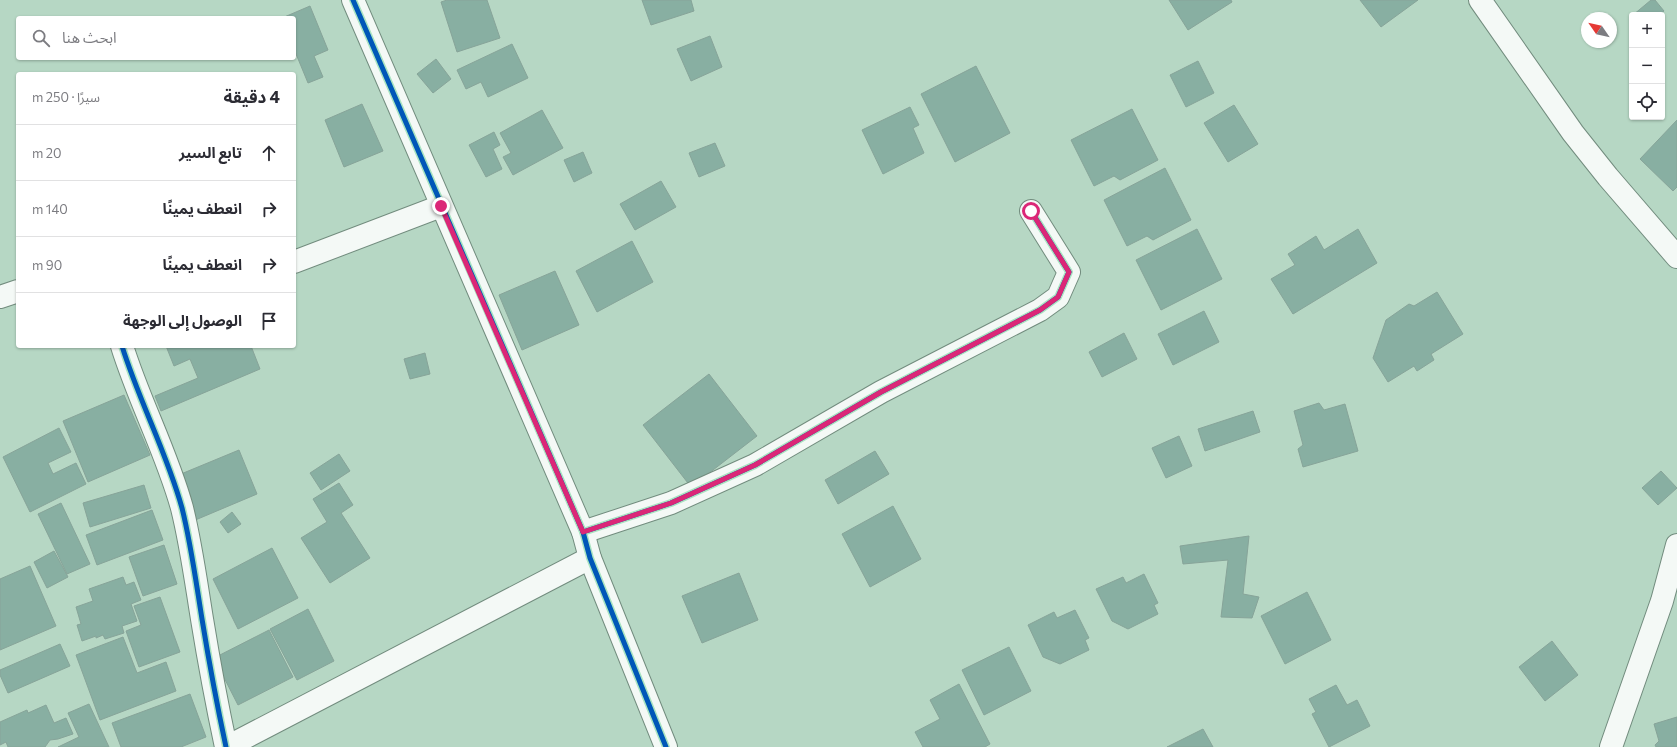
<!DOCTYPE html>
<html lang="ar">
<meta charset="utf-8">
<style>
:root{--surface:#fff;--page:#f2f2f3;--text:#2b2b33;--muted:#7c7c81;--line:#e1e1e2}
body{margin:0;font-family:Commissioner,"Noto Sans Arabic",sans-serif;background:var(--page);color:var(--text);direction:rtl}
.controls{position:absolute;right:12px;top:12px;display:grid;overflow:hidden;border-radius:4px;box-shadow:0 1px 3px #0004}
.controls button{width:36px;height:36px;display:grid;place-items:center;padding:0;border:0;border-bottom:1px solid var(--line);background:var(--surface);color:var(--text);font:20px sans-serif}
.compass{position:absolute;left:1581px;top:12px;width:36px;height:36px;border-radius:50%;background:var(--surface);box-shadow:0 1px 3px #0004;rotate:304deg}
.stop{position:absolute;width:12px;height:12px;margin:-9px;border:3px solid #db2777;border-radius:50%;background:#fff}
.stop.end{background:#db2777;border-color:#fff;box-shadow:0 1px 4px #0008}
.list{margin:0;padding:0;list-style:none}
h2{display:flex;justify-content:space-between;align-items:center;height:52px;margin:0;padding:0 16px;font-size:17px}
h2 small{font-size:13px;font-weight:400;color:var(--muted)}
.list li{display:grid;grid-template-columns:26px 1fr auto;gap:12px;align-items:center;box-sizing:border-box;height:56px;padding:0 16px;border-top:1px solid var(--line)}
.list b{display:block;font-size:15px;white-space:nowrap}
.list em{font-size:13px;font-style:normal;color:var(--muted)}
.icon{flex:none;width:22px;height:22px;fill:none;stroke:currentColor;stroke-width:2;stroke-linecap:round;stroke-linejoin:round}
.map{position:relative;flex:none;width:1677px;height:747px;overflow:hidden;direction:ltr}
.search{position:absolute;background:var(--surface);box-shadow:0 1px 3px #0004;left:16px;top:16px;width:280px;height:44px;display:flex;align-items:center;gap:10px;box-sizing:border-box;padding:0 14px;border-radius:4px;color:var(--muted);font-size:15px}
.panel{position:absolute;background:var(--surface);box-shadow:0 1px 3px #0004;left:16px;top:72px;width:280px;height:276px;border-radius:4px;direction:rtl}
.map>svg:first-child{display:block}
.building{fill:#88afa2;stroke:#87a499}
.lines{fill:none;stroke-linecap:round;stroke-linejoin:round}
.minor-casing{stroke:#728c7e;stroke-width:24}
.minor{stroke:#f4f9f6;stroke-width:22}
.cycleway-casing{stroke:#a9e4c1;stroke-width:8}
.cycleway{stroke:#0057b8;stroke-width:5}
.route{stroke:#db2777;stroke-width:5}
</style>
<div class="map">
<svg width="1677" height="747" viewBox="0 0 1677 747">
<rect width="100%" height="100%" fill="#b6d7c4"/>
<g class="building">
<polygon points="447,0 487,0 500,38 457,52 441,2"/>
<polygon points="642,0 691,0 694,11 651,25"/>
<polygon points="1169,0 1231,0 1232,2 1188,30"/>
<polygon points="1360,0 1418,0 1381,27"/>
<polygon points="1651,0 1655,0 1664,11 1659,15 1633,15"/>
<polygon points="310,6 328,50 314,56 323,77 308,83 294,49 294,18 282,18"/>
<polygon points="710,36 722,67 691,81 677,49"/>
<polygon points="512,44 528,78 488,97 481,82 466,89 457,70"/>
<polygon points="436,59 451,79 433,93 417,74"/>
<polygon points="1198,61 1214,93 1186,107 1170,75"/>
<polygon points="976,66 1010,133 955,162 921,94"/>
<polygon points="362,104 383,151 344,167 325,120"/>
<polygon points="1234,105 1258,144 1228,162 1204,123"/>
<polygon points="910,107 919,125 913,128 924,153 883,174 862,130"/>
<polygon points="1132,109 1158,160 1120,180 1114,176 1094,186 1071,140"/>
<polygon points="542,110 563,148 513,175 503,157 511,153 500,133"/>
<polygon points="1677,120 1677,187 1673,191 1640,159"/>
<polygon points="494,132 500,145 493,149 502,169 486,177 469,145"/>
<polygon points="715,143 725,166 699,177 689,153"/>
<polygon points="583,152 592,173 574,182 564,160"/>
<polygon points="1165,168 1191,220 1153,240 1147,236 1127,246 1104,200"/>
<polygon points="661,181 676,207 635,230 620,204"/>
<polygon points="1197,229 1222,279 1161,310 1136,260"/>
<polygon points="1358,229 1377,263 1293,314 1271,279 1295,265 1288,254 1316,236 1324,250"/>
<polygon points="632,241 653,282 597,312 576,271"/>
<polygon points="555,271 579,325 522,350 499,295"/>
<polygon points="1437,292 1463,334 1431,354 1434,360 1417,371 1414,366 1388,382 1373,358 1386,320 1409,304 1414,306"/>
<polygon points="1204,311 1219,342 1173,365 1158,334"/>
<polygon points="1124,333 1137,359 1102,377 1089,352"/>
<polygon points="166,346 251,346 260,369 161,411 155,396 198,378 190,359 174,366"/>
<polygon points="425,353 430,374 410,379 404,359"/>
<polygon points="709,374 757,436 691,487 643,425"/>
<polygon points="124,395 150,455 88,482 63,421"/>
<polygon points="1319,403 1324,410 1345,404 1358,451 1303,467 1298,449 1303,445 1294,411"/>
<polygon points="1253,411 1260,432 1205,451 1198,429"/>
<polygon points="59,428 71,452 48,463 53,474 76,463 86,484 30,512 3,457"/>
<polygon points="1179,436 1192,466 1166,478 1152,448"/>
<polygon points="239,450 257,494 193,521 181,474"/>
<polygon points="875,451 889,474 838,504 825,480"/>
<polygon points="339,454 350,471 321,490 310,473"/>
<polygon points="1661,471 1677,488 1658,505 1642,488"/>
<polygon points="339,483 353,505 341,513 370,558 330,583 301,538 327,522 313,499"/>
<polygon points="144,485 151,508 90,527 83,503"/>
<polygon points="61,503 90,564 67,574 38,514"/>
<polygon points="893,506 921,559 870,587 842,534"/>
<polygon points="152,510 163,540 97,565 86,535"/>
<polygon points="232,512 241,524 228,533 220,522"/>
<polygon points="1249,536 1243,594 1259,597 1252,618 1221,617 1228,560 1183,564 1180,546"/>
<polygon points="164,545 177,584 143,596 129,557"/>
<polygon points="272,548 298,598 238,629 213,579"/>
<polygon points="54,551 68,577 47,588 34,562"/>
<polygon points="30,566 56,626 0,650 0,579"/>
<polygon points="739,573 758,620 702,643 682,596"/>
<polygon points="1144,574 1158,603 1154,605 1158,614 1128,629 1112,621 1096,589 1123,577 1126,583"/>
<polygon points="123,577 126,585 134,582 141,600 131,604 137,621 122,626 124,633 105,639 103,635 96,638 96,636 82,641 77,625 81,624 76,607 93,601 89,589"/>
<polygon points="1307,592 1331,640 1285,664 1261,616"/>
<polygon points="160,597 180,652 139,667 126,631 141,625 134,606"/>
<polygon points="308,609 334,661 297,680 270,629"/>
<polygon points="1075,610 1089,638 1085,640 1089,650 1060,664 1043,657 1028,625 1054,612 1057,618"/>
<polygon points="269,630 293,677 238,705 214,658"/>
<polygon points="123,637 137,673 166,662 176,691 100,720 76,655"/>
<polygon points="1552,641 1578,675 1545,701 1519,667"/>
<polygon points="60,644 70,666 8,693 0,675 0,670"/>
<polygon points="1009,647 1031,691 984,715 962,670"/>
<polygon points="959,684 990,744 985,747 923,747 915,732 940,719 930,700"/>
<polygon points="1336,685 1347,705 1357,700 1370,726 1329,747 1312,714 1316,712 1309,699"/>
<polygon points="190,694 206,737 181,747 121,747 112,723"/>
<polygon points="89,704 109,747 58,747 79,737 68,713"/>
<polygon points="46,705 54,723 66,718 73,734 58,739 50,740 45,747 8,747 6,742 0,745 0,722 27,710 28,713"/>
<polygon points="1677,717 1677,747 1656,747 1655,745 1659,741 1654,724"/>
<polygon points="1203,729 1213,747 1167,747"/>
</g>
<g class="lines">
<defs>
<g id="minor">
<polyline points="353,0 583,532 590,558 666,747"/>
<polyline points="1480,0 1573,133 1608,177 1677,257"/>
<polyline points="294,262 441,206"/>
<polyline points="0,297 18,291"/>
<path d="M 122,346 C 139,401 167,453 182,508 C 191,544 196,582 202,619 C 209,662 217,705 226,747"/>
<polyline points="583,532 671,503 755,465 881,392 1040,310 1058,297 1069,272 1031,211"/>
<polyline points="227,747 590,558"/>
<polyline points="1611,747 1662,601 1677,545"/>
</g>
</defs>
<use href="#minor" class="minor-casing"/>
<use href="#minor" class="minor"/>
<defs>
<g id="cycleway">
<polyline points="353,0 583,532 590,558 666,747"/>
<path d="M 122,346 C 139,401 167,453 182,508 C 191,544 196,582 202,619 C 209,662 217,705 226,747"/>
<polyline points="583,532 671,503 755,465 881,392 1040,310 1058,297 1069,272 1031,211"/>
</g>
</defs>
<use href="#cycleway" class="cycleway-casing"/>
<use href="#cycleway" class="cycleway"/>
</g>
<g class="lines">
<polyline class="route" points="441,206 583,532 671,503 755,465 881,392 1040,310 1058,297 1069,272 1031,211"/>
</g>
</svg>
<div class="controls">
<button>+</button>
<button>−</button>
<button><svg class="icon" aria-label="locate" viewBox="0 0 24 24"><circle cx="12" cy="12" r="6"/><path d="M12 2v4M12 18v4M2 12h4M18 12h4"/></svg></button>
</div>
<svg class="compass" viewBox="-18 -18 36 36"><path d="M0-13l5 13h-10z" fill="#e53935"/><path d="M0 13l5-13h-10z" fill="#7c7c81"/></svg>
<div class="stop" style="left:1031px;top:211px"></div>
<div class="stop end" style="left:441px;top:206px"></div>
<div class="search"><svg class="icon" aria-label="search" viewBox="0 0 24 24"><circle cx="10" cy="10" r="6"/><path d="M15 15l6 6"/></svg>ابحث هنا</div>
<section class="panel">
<h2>4 دقيقة<small>سيرًا · 250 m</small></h2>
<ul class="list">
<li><svg class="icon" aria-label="ahead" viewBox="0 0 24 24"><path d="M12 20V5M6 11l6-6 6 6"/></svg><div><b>تابع السير</b></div><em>20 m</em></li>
<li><svg class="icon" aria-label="right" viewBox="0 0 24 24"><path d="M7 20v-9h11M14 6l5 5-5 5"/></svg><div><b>انعطف يمينًا</b></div><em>140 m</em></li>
<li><svg class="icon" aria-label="right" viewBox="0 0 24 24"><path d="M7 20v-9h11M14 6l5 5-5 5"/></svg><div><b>انعطف يمينًا</b></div><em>90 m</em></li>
<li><svg class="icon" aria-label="arrive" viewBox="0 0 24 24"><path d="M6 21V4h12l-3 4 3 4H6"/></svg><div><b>الوصول إلى الوجهة</b></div></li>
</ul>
</section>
</div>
